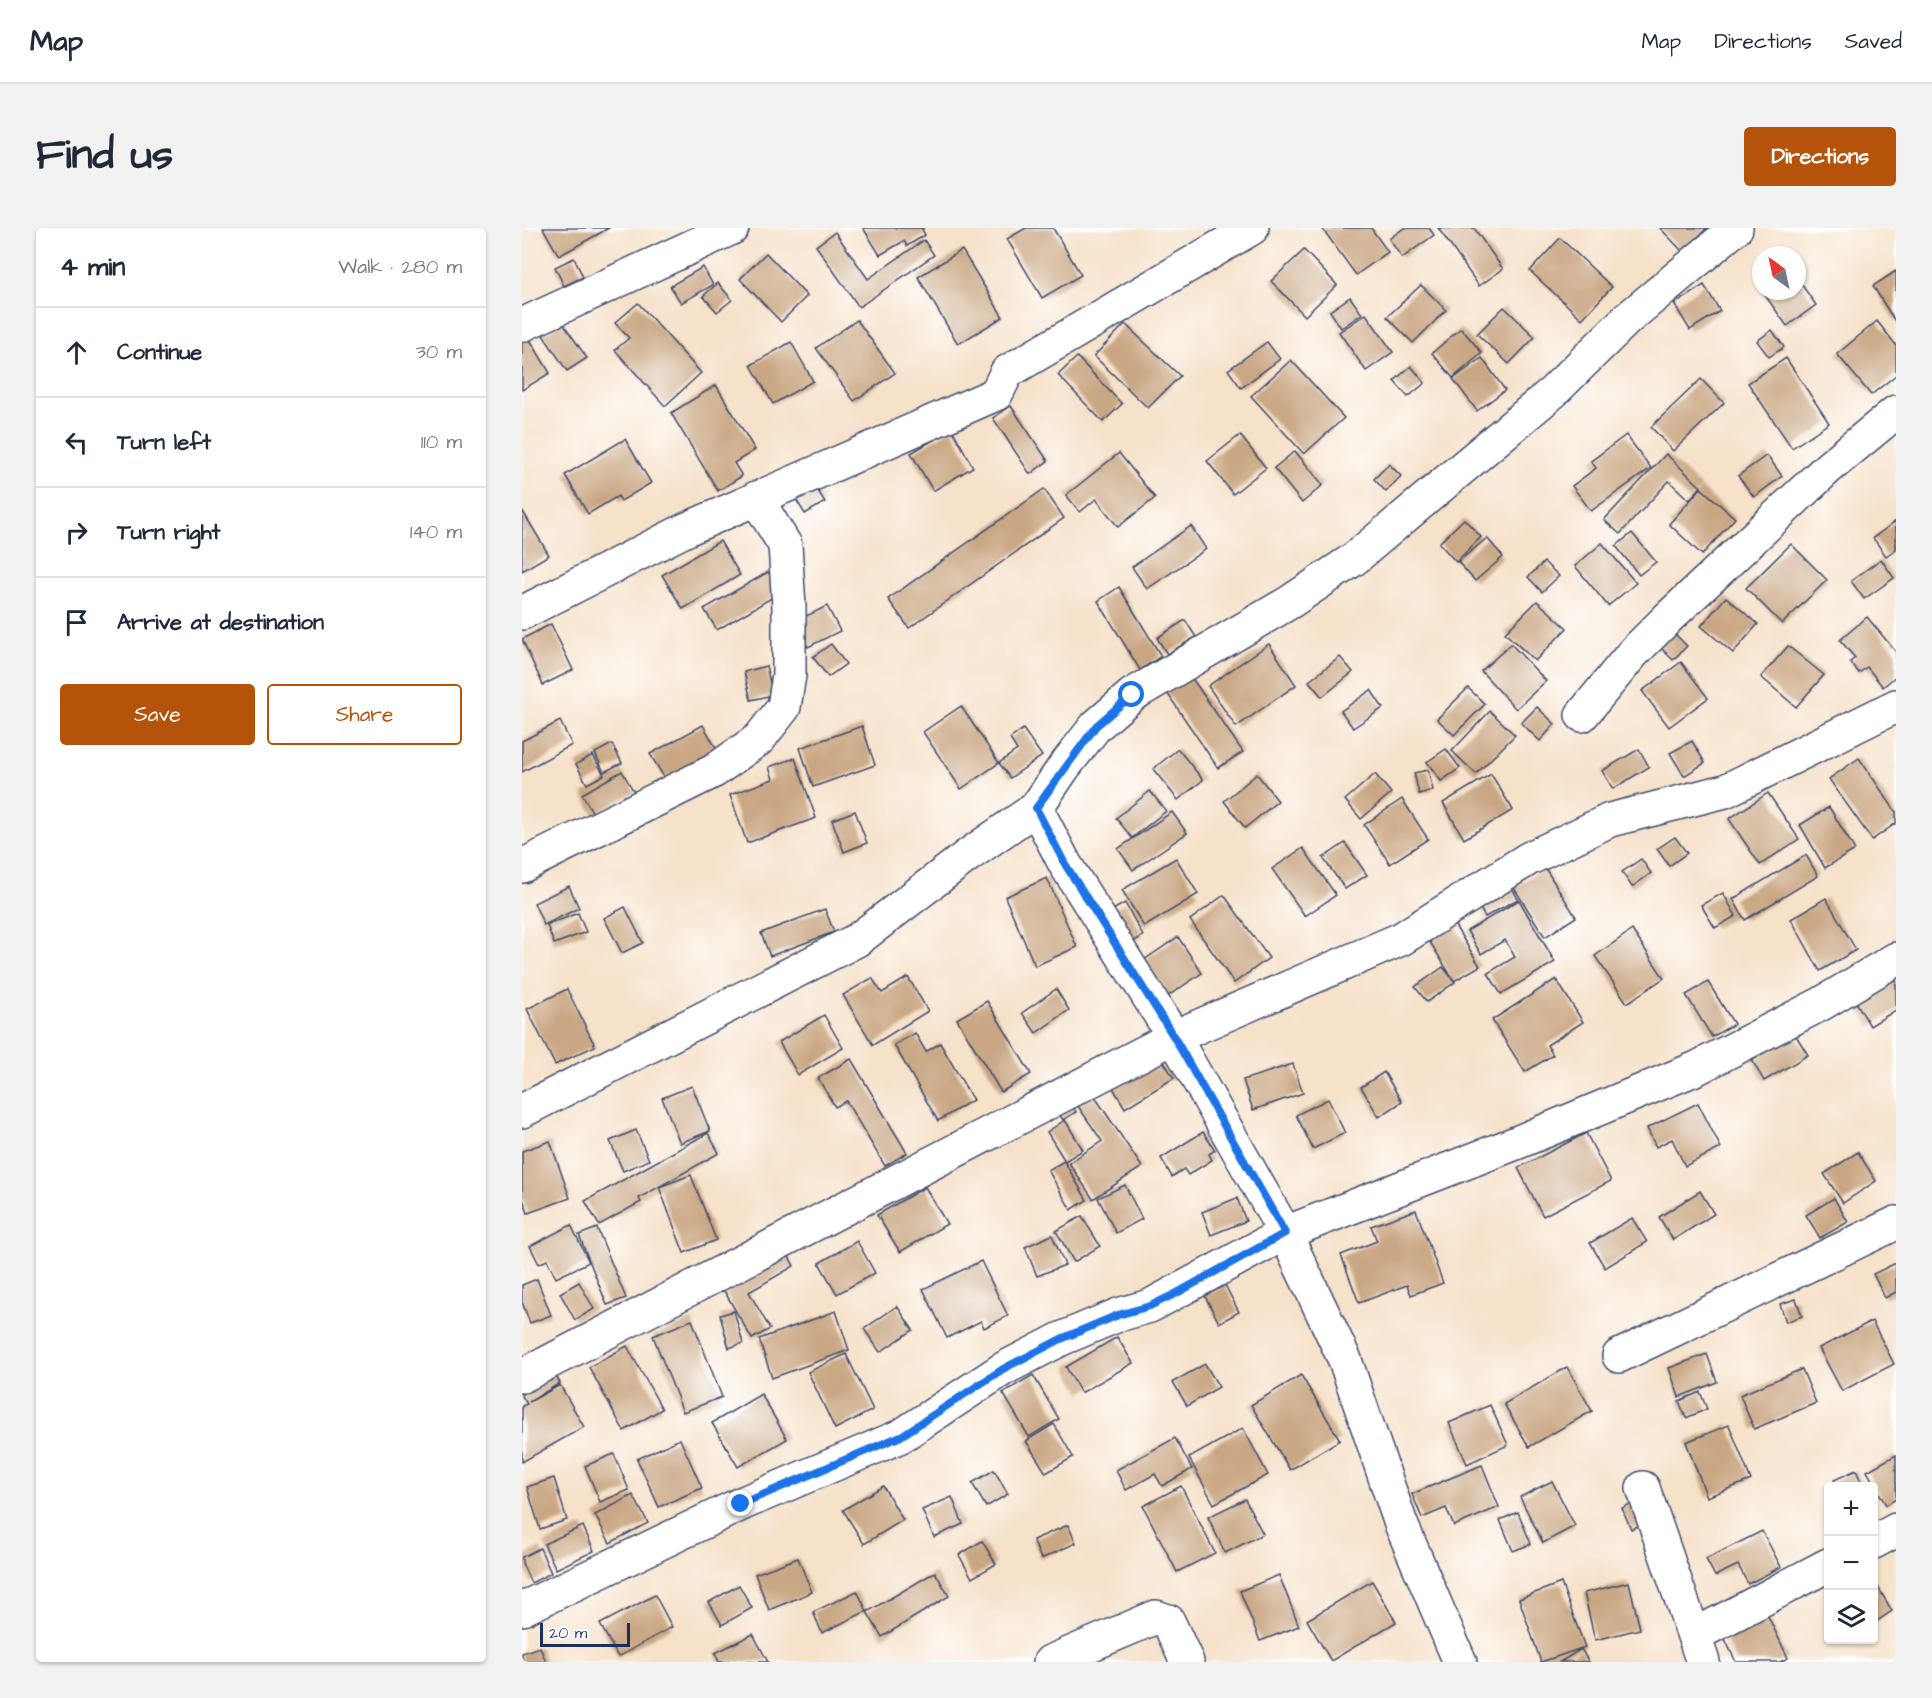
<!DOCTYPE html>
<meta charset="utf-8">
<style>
:root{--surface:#fff;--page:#f2f2f3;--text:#1f2937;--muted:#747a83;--line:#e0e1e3;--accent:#b45309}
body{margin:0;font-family:"Architects Daughter",sans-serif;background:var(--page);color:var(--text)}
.controls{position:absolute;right:18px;bottom:18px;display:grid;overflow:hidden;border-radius:6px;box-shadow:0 2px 4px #0004}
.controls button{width:54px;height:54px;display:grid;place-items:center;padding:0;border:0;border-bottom:2px solid var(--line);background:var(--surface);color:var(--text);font:30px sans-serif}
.compass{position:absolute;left:1230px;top:18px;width:54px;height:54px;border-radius:50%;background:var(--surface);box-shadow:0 2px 4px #0004;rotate:327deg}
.scale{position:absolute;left:18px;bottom:15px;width:90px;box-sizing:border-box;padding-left:6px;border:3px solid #1b2f5e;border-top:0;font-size:16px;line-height:21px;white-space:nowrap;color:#1b2f5e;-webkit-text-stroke:4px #fff;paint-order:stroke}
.stop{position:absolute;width:18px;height:18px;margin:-14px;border:4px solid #1a73e8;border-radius:50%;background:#fff}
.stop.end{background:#1a73e8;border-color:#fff;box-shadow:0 2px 6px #0008}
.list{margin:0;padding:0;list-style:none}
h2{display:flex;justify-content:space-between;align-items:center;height:78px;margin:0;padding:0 24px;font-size:26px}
h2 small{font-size:20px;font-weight:400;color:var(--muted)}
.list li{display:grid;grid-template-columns:39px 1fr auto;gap:18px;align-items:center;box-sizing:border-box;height:90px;padding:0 24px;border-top:2px solid var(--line)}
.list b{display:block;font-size:22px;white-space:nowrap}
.list em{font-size:20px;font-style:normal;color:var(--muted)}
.actions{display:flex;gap:12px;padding:18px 24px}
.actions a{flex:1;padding:14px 0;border:2px solid var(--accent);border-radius:6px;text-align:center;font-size:21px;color:var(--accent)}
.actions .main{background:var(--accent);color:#fff}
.icon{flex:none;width:33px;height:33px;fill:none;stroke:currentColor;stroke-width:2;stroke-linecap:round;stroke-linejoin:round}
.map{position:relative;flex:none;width:1374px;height:1434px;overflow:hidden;border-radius:6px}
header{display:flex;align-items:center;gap:36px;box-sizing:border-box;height:84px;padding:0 30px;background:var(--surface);border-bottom:2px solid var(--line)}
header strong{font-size:28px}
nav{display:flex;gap:33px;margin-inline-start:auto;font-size:21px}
.intro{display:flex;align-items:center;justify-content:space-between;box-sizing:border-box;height:144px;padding:0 36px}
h1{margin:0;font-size:42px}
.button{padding:15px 27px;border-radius:6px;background:var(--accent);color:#fff;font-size:21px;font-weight:700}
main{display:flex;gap:36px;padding:0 36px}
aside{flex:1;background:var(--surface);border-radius:6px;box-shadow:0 2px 4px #0004}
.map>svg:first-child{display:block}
.building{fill:#caa784}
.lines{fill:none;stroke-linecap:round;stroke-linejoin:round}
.street-casing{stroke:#3c4a6e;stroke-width:36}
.street{stroke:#fff;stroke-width:33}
.route{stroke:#1a73e8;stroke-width:8}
</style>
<header>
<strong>Map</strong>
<nav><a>Map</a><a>Directions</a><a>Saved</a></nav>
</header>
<div class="intro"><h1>Find us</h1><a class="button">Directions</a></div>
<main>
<aside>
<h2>4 min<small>Walk · 280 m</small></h2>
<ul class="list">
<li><svg class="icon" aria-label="ahead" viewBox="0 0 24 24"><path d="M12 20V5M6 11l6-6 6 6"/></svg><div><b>Continue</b></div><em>30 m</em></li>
<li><svg class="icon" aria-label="left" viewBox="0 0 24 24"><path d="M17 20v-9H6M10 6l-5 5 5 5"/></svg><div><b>Turn left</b></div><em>110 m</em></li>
<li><svg class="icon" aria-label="right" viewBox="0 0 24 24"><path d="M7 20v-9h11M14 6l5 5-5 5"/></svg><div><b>Turn right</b></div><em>140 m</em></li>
<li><svg class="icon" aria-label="arrive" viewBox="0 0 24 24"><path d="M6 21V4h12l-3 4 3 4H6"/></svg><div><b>Arrive at destination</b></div></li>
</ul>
<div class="actions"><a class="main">Save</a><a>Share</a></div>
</aside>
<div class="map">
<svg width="1374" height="1434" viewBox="0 0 1374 1434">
<rect width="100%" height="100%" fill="#fff"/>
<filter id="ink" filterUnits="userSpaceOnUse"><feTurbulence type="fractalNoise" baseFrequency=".0167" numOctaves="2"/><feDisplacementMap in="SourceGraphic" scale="12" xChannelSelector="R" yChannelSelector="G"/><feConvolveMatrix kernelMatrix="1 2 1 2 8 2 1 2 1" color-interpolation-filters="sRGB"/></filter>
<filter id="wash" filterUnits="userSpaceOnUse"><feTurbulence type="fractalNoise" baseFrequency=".008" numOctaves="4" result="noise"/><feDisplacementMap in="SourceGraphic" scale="24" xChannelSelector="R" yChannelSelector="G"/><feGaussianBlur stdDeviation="1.35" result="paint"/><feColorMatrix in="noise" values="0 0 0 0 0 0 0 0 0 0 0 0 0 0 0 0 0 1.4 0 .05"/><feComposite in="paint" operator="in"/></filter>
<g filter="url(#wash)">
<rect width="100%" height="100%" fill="#f6e1c9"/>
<g id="blocks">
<g class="building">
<polygon points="21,0 87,0 37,28"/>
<polygon points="341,0 402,0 400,1 403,7 385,18 382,13 358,27"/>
<polygon points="504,0 531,0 559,47 520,70 485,11"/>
<polygon points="800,0 849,0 866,24 834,47"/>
<polygon points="882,0 907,0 912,7 880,30 867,11"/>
<polygon points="916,0 952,0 981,41 957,58"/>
<polygon points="1138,0 1185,0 1161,24"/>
<polygon points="313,4 346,51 402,12 412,27 337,79 294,18"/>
<polygon points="1038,10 1090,59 1060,91 1008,43"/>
<polygon points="440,22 481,89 436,116 396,49"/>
<polygon points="782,22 815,57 783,88 749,53"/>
<polygon points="244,25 285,68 259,94 218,51"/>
<polygon points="52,30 61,49 42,58 33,39"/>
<polygon points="181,39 191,57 159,75 148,58"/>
<polygon points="1374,43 1374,95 1351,58"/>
<polygon points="1275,50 1294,77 1265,98 1240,63 1275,63"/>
<polygon points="196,55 210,72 195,84 181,68"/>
<polygon points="899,57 924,82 891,115 865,89"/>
<polygon points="1182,57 1198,83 1168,102 1152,76"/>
<polygon points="828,69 840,86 819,100 808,83"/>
<polygon points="116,75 179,145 143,178 93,122 107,110 93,95"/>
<polygon points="982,79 1013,109 987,136 955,106"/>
<polygon points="844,86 871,124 844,143 817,104"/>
<polygon points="335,92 373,145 332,173 294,120"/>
<polygon points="1355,93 1374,117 1374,147 1349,167 1315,126"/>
<polygon points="40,94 65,130 45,143 21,107"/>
<polygon points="603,96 658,148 626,180 572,128"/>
<polygon points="939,100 960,125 931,150 910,125"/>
<polygon points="1250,102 1262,119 1247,129 1235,113"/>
<polygon points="7,110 28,145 0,162 0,114"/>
<polygon points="269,114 291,153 251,176 229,137"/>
<polygon points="745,114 758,131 719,160 706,142"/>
<polygon points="555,129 600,176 581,194 536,147"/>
<polygon points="960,130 983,162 955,183 931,151"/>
<polygon points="1264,130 1307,195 1270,220 1226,155"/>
<polygon points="769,132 822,190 782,226 729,168"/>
<polygon points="889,138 903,155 886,169 872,153"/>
<polygon points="1179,151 1202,175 1151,223 1129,199"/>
<polygon points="194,157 233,222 212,235 220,248 196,263 149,185"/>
<polygon points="489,178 526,233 508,246 471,190"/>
<polygon points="430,201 451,239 411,263 389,225"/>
<polygon points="718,207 744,240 711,266 685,233"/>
<polygon points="1104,207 1129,240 1069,283 1050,258 1074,240 1069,233"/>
<polygon points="103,211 129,255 99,273 96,268 66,286 43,247"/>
<polygon points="773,223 801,257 780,275 752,240"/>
<polygon points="597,225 633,270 596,299 574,271 558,284 544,267"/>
<polygon points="1144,226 1179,259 1167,272 1147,253 1098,306 1082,292"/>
<polygon points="1245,227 1260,248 1232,269 1216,248"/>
<polygon points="867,236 879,248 864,264 852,251"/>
<polygon points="290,253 303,274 283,286 270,265"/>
<polygon points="1179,260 1213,290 1180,327 1147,296"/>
<polygon points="522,261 542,290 387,400 366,371"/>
<polygon points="0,282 27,327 0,343"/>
<polygon points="942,291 959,309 934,334 917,315"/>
<polygon points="1374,293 1374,321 1364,328 1351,310"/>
<polygon points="669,298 684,321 625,361 610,339"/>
<polygon points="1110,305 1134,334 1117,347 1094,318"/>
<polygon points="965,310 981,329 953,353 936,334"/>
<polygon points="198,313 218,347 161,381 140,347"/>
<polygon points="1080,315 1114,355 1086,378 1053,338"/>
<polygon points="1269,316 1305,352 1260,396 1224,360"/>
<polygon points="1359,331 1372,350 1342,371 1329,353"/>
<polygon points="1022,334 1037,348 1020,364 1006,349"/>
<polygon points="246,344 258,365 195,402 182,381"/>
<polygon points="597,359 639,428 618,442 576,373"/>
<polygon points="1204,369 1236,396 1211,425 1179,398"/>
<polygon points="1015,373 1045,400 1013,433 983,405"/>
<polygon points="305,378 318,403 286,419 274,393"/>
<polygon points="1345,389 1374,424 1374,448 1361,459 1345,439 1337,445 1328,434 1333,430 1318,412"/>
<polygon points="663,392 674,409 645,426 635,410"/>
<polygon points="29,396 51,442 21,457 0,411"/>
<polygon points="1150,403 1165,418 1151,432 1136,417"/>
<polygon points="309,416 324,436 306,449 291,429"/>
<polygon points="747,416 774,457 714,499 686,458"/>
<polygon points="989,416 1024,453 994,481 959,443"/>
<polygon points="1266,418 1302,447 1274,479 1239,449"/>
<polygon points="818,429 831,444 800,469 787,453"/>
<polygon points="1159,434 1186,470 1147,499 1120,463"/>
<polygon points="244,438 251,467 229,472 222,444"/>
<polygon points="665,443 721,524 696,540 641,459"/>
<polygon points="946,460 963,476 932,507 915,491"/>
<polygon points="849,462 861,480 831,500 819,483"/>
<polygon points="439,478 477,535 439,561 401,504"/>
<polygon points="1015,479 1033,496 1018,513 999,495"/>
<polygon points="968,483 993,507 954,546 930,523"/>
<polygon points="38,493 50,517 0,544 0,513"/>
<polygon points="181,497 195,522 143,551 128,526"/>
<polygon points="340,498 353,537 291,559 278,520"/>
<polygon points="501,501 520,528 488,550 477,535 495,522 488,511"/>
<polygon points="1170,513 1183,535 1162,548 1148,525"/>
<polygon points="90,516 100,535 82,544 73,525"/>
<polygon points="656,521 681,552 656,572 631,541"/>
<polygon points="924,521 938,540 919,553 905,534"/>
<polygon points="1117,521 1127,539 1091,561 1080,543"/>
<polygon points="71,527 82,547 65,556 54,536"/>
<polygon points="273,530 294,590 225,615 208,567 251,551 247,539"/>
<polygon points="1337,530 1374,584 1374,595 1350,612 1307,551"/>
<polygon points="906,542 911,562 897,566 892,545"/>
<polygon points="100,543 112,564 72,587 60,566"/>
<polygon points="735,546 756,573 723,600 702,573"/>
<polygon points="853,546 869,565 839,591 823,572"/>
<polygon points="969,546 991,582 942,611 921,575"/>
<polygon points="628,563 644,583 610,610 594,590"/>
<polygon points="1246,565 1277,611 1238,637 1207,591"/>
<polygon points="880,571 906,611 868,636 842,597"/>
<polygon points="1307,579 1333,622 1303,640 1278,597"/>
<polygon points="333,583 345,615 322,624 310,592"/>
<polygon points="650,584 665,605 611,642 596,621"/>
<polygon points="1153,609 1165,625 1147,638 1135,621"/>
<polygon points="823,615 845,647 823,661 801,630"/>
<polygon points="781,620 814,667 783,688 750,641"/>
<polygon points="1284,627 1296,648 1223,692 1211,671"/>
<polygon points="654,630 676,666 622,699 600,662"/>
<polygon points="1119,631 1129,645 1110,659 1100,644"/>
<polygon points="1023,640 1054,689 1023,709 992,660"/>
<polygon points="525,650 555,719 513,738 483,669"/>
<polygon points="985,651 996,671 963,689 952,670"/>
<polygon points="47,658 57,680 22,697 12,675"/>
<polygon points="1201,665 1214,688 1193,700 1179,677"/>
<polygon points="702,667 747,730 712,755 668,692"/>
<polygon points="1304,670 1334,722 1298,743 1269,691"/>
<polygon points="997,672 1033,734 979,766 966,745 993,729 983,712 959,726 945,703"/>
<polygon points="603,675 621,708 606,717 587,684"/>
<polygon points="103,679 121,715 100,725 82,690"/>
<polygon points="303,681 312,704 248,728 239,705"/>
<polygon points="56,685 64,704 32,716 25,697"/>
<polygon points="925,685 958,738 932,753 900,701"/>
<polygon points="1110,702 1142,750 1105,775 1073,728"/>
<polygon points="656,709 680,745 646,768 622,732"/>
<polygon points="921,739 933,754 905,774 893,759"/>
<polygon points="1374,742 1374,782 1348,798 1331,769"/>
<polygon points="386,749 406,783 351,817 321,767 350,750 360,765"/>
<polygon points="1034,751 1061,794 1025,817 1031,827 1003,844 970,792"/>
<polygon points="1186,754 1212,796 1190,809 1164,767"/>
<polygon points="45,761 73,818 33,837 5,781"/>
<polygon points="534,761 547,782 514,805 500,785"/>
<polygon points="465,773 509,846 479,864 435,791"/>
<polygon points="302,787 321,820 276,847 257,814"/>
<polygon points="393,805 404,824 418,815 451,872 416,893 372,817"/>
<polygon points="1273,806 1286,827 1242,853 1230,832"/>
<polygon points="633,820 652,850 603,880 585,850"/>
<polygon points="329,831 385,925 363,938 324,873 313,879 296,850"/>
<polygon points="771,836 781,865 731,882 721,852"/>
<polygon points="862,844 880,874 857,889 839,859"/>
<polygon points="565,857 620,939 571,971 547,935 580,913 549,868"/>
<polygon points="170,858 188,903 158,915 140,870"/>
<polygon points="545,867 554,884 541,892 531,876"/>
<polygon points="806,871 823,905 791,921 774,887"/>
<polygon points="1176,875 1199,920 1163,938 1150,911 1134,919 1125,900"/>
<polygon points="543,892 561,922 543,933 525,904"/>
<polygon points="114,902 127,932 101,943 88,913"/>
<polygon points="681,904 693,922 687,926 690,932 666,947 662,941 650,949 639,930"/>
<polygon points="186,905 197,925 117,970 119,974 77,997 63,973"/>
<polygon points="1064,905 1089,953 1021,988 996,940"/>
<polygon points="28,913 48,970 6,985 0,968 0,923"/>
<polygon points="1336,924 1354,953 1321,975 1302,946"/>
<polygon points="542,933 565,972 549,982 526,942"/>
<polygon points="169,947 194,1012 162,1025 137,959"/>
<polygon points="603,957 620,991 594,1005 576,970"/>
<polygon points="403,959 425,996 378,1024 355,987"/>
<polygon points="1178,963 1192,986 1151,1012 1137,989"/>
<polygon points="715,970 724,993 689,1007 680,984"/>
<polygon points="1312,970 1326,994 1298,1010 1284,987"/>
<polygon points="894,982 921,1055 889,1067 885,1057 837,1075 819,1027 855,1013 849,998"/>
<polygon points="560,988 578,1018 552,1034 534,1003"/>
<polygon points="1110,990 1125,1014 1083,1040 1068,1015"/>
<polygon points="49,997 67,1034 34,1050 25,1032 17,1036 8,1018"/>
<polygon points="75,1000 104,1070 85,1077 57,1007"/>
<polygon points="530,1007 543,1037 515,1048 503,1019"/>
<polygon points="335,1013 353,1045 315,1066 297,1035"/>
<polygon points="261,1018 272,1038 227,1064 248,1101 230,1111 197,1054"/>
<polygon points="459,1033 486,1088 462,1100 459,1093 425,1110 401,1061"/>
<polygon points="1374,1035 1374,1064 1363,1070 1351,1046"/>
<polygon points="15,1051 29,1087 8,1095 0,1074 0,1057"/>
<polygon points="57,1054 72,1081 53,1092 38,1065"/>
<polygon points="703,1057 717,1084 697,1095 683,1068"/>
<polygon points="1274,1071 1280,1088 1264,1094 1258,1076"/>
<polygon points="375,1078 391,1102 358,1124 342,1101"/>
<polygon points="212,1083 221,1115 207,1120 198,1087"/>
<polygon points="314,1083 327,1122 250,1150 237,1111"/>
<polygon points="170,1092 200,1169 161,1184 131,1108"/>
<polygon points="1350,1093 1372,1136 1320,1163 1297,1120"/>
<polygon points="595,1109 611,1135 559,1165 544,1139"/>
<polygon points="105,1118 140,1181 102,1203 67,1139"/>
<polygon points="324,1126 351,1182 313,1201 286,1144"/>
<polygon points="1185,1126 1195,1154 1157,1169 1147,1140"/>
<polygon points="683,1136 697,1159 665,1178 651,1154"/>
<polygon points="1045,1139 1070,1183 1007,1219 982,1176"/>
<polygon points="29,1140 38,1155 7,1174 38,1157 62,1199 0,1234 0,1178 5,1176 0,1168 0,1157"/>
<polygon points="1280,1141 1294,1175 1232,1201 1218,1167"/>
<polygon points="511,1147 537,1191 507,1209 481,1165"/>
<polygon points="779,1147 818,1212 768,1242 729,1177"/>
<polygon points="1178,1164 1185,1181 1164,1190 1157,1173"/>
<polygon points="239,1166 265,1211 216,1239 190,1195"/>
<polygon points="968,1177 986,1217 945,1236 927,1195"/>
<polygon points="532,1196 551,1229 524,1245 504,1213"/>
<polygon points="1207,1197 1229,1252 1185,1269 1164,1214"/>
<polygon points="721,1200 746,1247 692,1276 667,1230"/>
<polygon points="653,1210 670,1241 640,1258 633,1246 604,1262 594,1242"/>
<polygon points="158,1211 180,1260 137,1279 115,1231"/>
<polygon points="92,1226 107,1262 78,1274 63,1238"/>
<polygon points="1374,1227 1374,1271 1364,1277 1345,1243"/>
<polygon points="960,1237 977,1279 932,1298 924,1280 900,1290 890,1266"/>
<polygon points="472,1242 486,1266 464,1279 450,1255"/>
<polygon points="1334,1242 1341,1258 1315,1258 1312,1252"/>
<polygon points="32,1250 45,1292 18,1301 5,1259"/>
<polygon points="1030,1253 1053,1298 1021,1315 998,1269"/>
<polygon points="361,1258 381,1292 342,1316 321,1282"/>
<polygon points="659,1258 693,1325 655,1344 621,1278"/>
<polygon points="111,1267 126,1295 88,1315 73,1287"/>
<polygon points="430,1269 441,1296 412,1309 400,1282"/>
<polygon points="723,1271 741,1306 703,1325 686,1289"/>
<polygon points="1117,1272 1126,1294 1109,1301 1100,1280"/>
<polygon points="996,1284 1009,1316 991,1323 978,1292"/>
<polygon points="546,1297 554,1315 519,1331 511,1312"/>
<polygon points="61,1298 72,1323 34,1341 22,1316"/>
<polygon points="1240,1303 1259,1339 1226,1356 1216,1337 1193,1348 1184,1331"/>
<polygon points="460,1313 474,1336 450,1350 437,1327"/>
<polygon points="18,1320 29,1345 9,1355 0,1335 0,1329"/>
<polygon points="276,1330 290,1364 247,1382 233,1346"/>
<polygon points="413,1344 427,1368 360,1409 345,1384"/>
<polygon points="757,1347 777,1398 738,1413 718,1363"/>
<polygon points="1352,1352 1370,1383 1352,1395"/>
<polygon points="850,1353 874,1394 809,1433 785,1392"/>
<polygon points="1107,1354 1118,1401 1073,1412 1062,1365"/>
<polygon points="1039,1355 1063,1419 1019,1434 997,1371"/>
<polygon points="217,1357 230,1380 200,1397 187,1374"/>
<polygon points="335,1363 345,1383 300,1405 291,1384"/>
<polygon points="133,1367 150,1399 96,1429 78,1396"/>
<polygon points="1245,1386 1266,1430 1258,1434 1214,1434 1201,1407"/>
<polygon points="231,1406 246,1434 197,1434 193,1425"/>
<polygon points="18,1419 24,1434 0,1434 0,1425"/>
<polygon points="1059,1421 1067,1434 1038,1434"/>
</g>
</g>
</g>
<g filter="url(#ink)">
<use href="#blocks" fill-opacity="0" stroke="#3c4a6e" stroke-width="1.5"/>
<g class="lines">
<defs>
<g id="street">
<polyline points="0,97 210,0"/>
<polyline points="0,385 165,301 474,166 485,144 730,0"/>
<polyline points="1060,487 1111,425 1146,390 1306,240 1374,184"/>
<polyline points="514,580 542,539 574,498 610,467 768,374 832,331 1031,164 1105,91 1214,0"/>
<polyline points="0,638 192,543 237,511 262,479 267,447 267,379 263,317 234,270"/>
<polyline points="0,883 335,712 445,628 514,580 543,636 652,809 763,1005 823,1132 879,1296 938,1434"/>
<polyline points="1097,1128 1374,995"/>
<polyline points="0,1148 652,809 879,711 1006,631 1088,592 1203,563 1374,478"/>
<polyline points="1121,1260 1181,1434"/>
<polyline points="1352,1314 1374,1302"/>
<polyline points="0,1381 219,1276 379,1208 481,1141 539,1111 596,1087 628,1078 763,1005 994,915 1175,840 1299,776 1374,731"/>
<polyline points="1173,1407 1306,1337"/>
<polyline points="528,1434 634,1389 646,1393 665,1434"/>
</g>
</defs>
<use href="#street" class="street-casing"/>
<use href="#street" class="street"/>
</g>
</g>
<g class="lines" filter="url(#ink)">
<polyline class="route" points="219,1276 379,1208 481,1141 539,1111 596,1087 628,1078 655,1065 763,1005 652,809 543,636 514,580 574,498 610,467"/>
</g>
</svg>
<div class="controls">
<button>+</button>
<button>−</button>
<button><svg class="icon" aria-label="layers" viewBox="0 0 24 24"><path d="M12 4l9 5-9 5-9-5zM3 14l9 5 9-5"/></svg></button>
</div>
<svg class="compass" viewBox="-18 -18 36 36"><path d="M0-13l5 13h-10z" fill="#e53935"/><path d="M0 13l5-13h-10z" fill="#747a83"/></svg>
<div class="scale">20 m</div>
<div class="stop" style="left:610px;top:467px"></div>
<div class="stop end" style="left:219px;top:1276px"></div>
</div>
</main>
